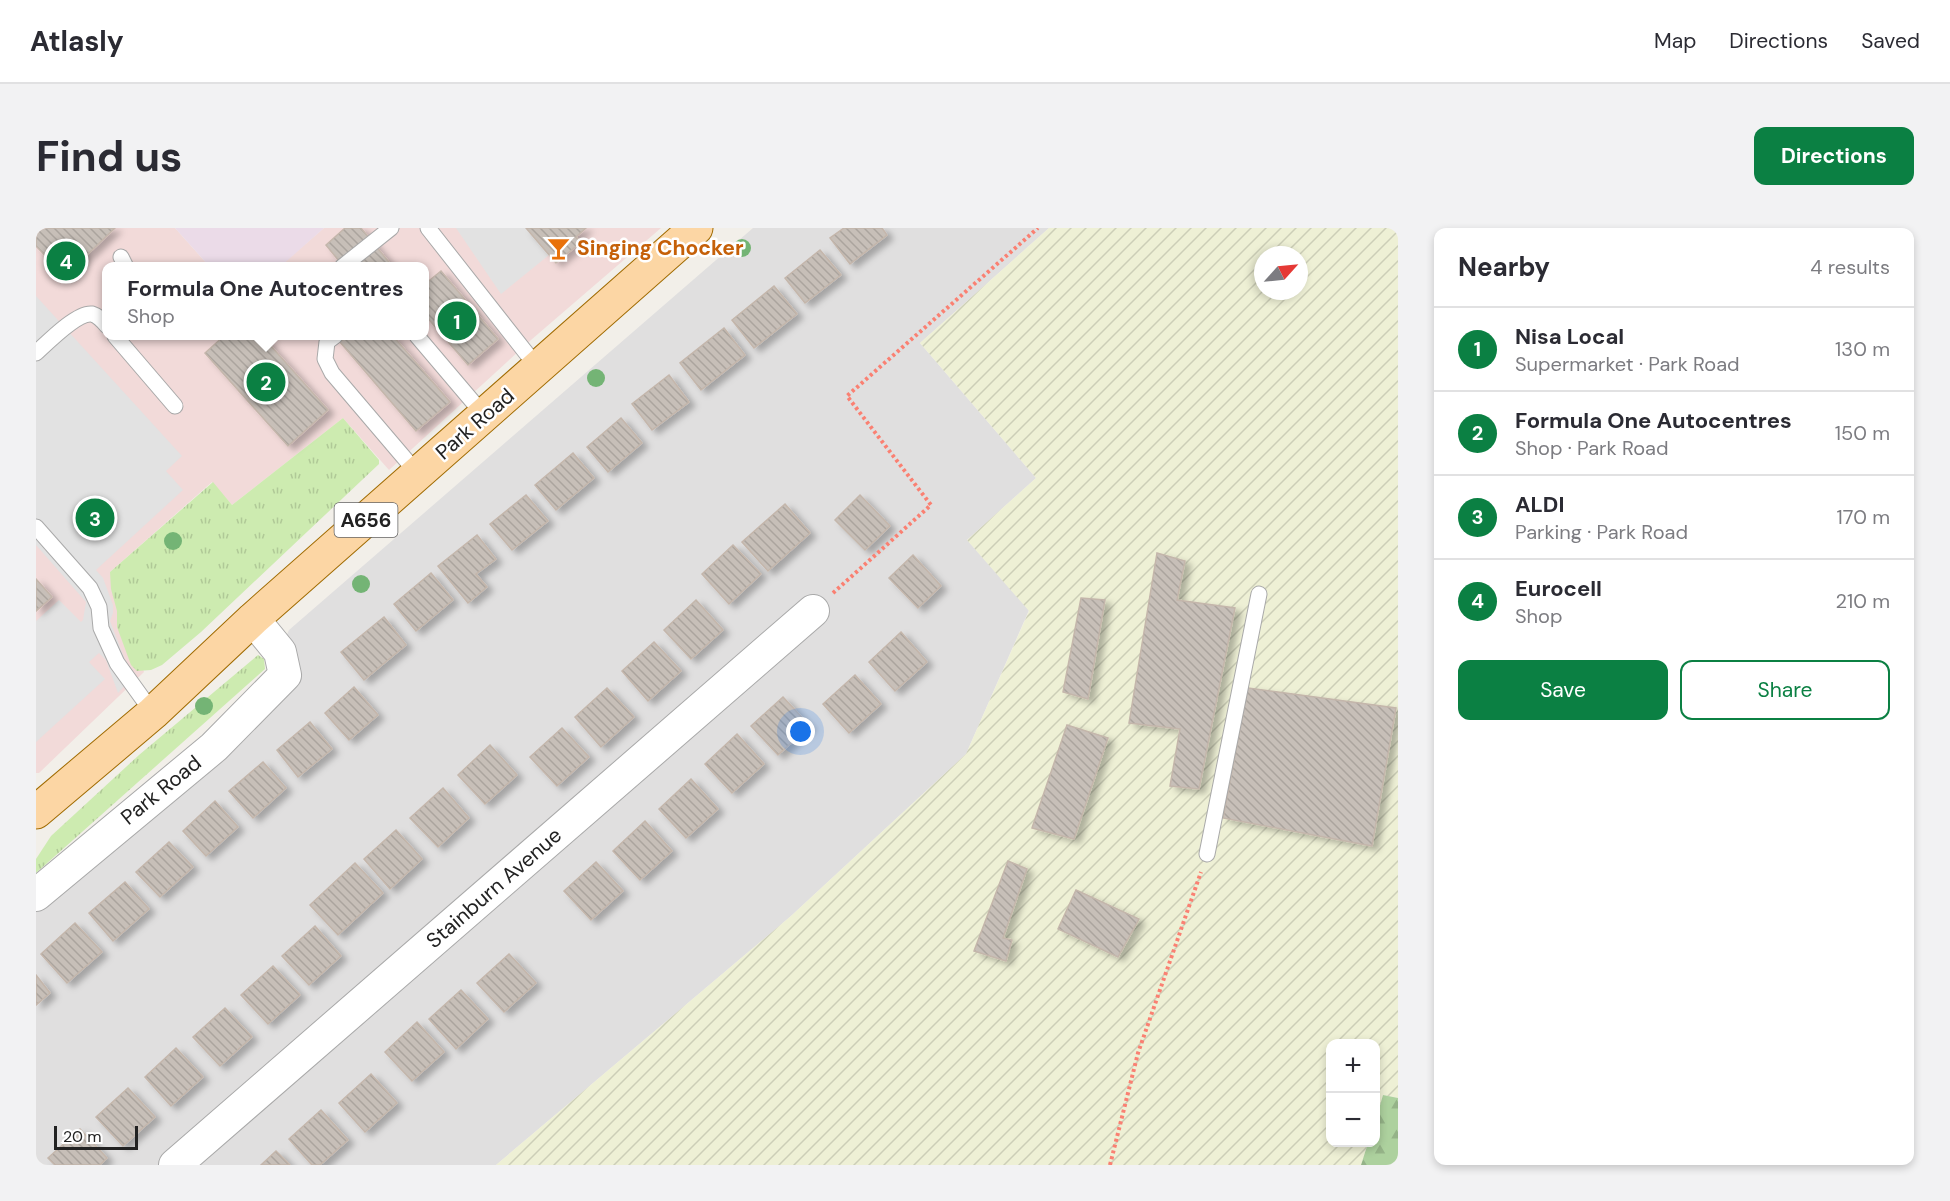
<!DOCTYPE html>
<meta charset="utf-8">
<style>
:root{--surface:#fff;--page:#f2f2f3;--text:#2b2b33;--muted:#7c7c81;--line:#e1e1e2;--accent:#0b8043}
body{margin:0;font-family:"DM Sans",sans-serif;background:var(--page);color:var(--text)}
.controls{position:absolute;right:18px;bottom:18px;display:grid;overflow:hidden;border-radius:12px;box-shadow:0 3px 9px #0003}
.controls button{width:54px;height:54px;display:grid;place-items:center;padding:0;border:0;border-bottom:2px solid var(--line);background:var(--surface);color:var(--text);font:30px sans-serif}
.compass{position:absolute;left:1218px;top:18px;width:54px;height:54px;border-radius:50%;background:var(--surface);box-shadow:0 3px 9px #0003;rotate:63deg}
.scale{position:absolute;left:18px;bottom:15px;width:84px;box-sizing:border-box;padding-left:6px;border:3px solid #222;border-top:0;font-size:16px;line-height:21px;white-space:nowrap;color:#222;-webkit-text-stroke:4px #fff;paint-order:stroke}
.you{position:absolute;left:765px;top:504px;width:21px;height:21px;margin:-15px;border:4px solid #fff;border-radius:50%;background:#1a73e8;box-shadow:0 0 0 9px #1a73e833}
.badge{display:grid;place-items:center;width:39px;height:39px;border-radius:50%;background:var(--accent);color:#fff;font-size:20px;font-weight:700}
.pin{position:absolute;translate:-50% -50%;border:3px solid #fff;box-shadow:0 2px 6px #0006}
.popup{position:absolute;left:66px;top:34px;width:327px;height:78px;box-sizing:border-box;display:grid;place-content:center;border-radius:12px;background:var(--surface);filter:drop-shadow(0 2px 4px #0005);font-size:20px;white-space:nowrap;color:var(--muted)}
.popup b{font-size:22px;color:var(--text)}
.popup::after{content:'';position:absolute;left:50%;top:100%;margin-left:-12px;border:12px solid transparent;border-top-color:var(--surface)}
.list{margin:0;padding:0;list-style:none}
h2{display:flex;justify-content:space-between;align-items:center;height:78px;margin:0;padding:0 24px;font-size:26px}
h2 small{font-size:20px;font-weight:400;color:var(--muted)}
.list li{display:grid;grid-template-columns:39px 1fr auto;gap:18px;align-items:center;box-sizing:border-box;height:84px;padding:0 24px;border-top:2px solid var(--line)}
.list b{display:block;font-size:22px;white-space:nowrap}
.list p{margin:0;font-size:20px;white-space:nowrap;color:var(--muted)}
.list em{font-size:20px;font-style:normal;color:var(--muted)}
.actions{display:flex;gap:12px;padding:18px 24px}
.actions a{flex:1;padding:14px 0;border:2px solid var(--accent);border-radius:12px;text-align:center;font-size:21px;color:var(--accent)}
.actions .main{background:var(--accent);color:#fff}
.map{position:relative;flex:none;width:1362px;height:937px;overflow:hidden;border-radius:12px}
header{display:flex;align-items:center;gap:36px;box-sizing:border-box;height:84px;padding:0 30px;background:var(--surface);border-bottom:2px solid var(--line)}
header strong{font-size:28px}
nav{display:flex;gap:33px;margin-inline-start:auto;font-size:21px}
.intro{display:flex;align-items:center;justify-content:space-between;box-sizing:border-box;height:144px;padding:0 36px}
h1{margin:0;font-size:42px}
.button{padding:15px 27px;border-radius:12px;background:var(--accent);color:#fff;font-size:21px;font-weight:700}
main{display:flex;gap:36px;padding:0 36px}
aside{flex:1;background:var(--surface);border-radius:12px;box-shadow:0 3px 9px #0003}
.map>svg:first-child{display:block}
.residential{fill:#e0dfdf}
.commercial{fill:#f2dad9}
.industrial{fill:#ebdbe8}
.farmland{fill:url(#farmland-furrows);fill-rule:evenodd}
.grass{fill:url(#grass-tufts)}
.forest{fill:url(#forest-firs)}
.parking{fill:#e2e2e2}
.building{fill:url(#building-back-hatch);stroke:#c4b6ab;stroke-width:1.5;filter:url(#shadow)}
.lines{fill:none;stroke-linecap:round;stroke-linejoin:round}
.lane-casing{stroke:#a9a9a9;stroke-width:17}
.street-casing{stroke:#a9a9a9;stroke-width:34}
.primary-casing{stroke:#a06b00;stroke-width:35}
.path{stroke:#fa8072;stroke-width:4;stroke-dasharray:3 3;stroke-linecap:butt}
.lane{stroke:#fff;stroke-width:15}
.street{stroke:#fff;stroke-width:32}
.primary{stroke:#fcd6a4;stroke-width:33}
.tree{fill:#74b475}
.labels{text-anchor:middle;stroke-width:5;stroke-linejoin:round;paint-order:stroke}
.shield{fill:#fff;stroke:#646464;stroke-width:1.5}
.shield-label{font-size:20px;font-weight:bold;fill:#222}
.food-label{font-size:21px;font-weight:bold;fill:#c56008;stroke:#fff;text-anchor:start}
.street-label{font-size:21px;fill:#222;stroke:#fff}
</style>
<header>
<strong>Atlasly</strong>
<nav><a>Map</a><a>Directions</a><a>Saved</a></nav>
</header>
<div class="intro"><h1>Find us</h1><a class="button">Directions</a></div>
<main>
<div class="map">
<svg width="1362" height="937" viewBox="0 0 1362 937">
<defs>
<pattern id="farmland-furrows" width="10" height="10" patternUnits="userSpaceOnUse" patternTransform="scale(1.5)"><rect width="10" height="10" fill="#eef0d5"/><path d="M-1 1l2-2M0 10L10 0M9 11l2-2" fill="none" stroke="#ccceb7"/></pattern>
<pattern id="grass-tufts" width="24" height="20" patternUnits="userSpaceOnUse" patternTransform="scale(1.5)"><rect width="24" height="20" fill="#cdebb0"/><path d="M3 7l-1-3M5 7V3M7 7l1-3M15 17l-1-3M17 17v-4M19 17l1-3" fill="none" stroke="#b0c997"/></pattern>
<pattern id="forest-firs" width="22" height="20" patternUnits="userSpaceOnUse" patternTransform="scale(1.5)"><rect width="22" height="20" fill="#add19e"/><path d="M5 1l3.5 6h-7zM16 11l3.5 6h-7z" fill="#95b388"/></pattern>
<pattern id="building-back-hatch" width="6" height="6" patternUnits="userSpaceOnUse" patternTransform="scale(1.5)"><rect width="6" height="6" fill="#c7bfb8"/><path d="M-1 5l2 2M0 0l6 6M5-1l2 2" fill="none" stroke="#aba49e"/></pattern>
<filter id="shadow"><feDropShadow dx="6" dy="4" stdDeviation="3" flood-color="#0004"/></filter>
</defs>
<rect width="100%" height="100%" fill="#f2efe9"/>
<polygon class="residential" points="717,0 1013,0 884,115 1000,250 931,312 993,382 930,526 755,688 460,937 0,937 0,650 223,468 253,402"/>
<polygon class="commercial" points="0,0 139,0 173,38 71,39 71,108 389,108 389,39 244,38 288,0 625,0 495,112 353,242 307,190 196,277 176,254 74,344 108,444 3,545 0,545"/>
<polygon class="industrial" points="139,0 288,0 244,39 173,38"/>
<path class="farmland" d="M 1013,0 L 1362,0 L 1362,870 L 1347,867 L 1340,891 L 1340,816 L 1294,816 L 1294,914 L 1332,915 L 1325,937 L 460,937 L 755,688 L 930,526 L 993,383 L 931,312 L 1000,250 L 884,115 ZM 1227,27 L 1263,27 L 1263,63 L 1227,63 Z"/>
<g class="grass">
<polygon points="307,190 343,232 343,236 165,404 126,437 115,442 101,443 95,437 81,399 81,383 75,361 74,344 177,254 196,277"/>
<polygon points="222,427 228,431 229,441 0,645 0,631 15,608 103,527"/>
</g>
<polygon class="forest" points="1347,867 1362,870 1362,937 1325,937 1332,915 1340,914 1340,891"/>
<g class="parking">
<polygon points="420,0 490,0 513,27 465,66"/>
<polygon points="0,68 146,228 130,243 147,262 60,342 67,350 77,377 77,385 74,393 96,450 82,465 70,432 63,425 53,434 69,451 0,514 0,393 23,372 45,394 47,392 50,374 0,317"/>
</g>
<g class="building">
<polygon points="0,0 79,0 29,48 0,18"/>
<polygon points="309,0 325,0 357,39 308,39 290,17"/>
<polygon points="490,0 550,0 540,9 545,14 520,35"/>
<polygon points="808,0 846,0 851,7 814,36 794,10"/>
<polygon points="784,22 805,47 769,75 749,50"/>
<polygon points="405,43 462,111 432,137 389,87 389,56"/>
<polygon points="738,58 761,86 718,120 696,92"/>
<polygon points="688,100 709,127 665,162 644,135"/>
<polygon points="188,108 226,108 292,182 252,218 169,125"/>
<polygon points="312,108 357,108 414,174 380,203 304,114"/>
<polygon points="633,147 653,174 616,202 596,176"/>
<polygon points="585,190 606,215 572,244 551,219"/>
<polygon points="537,225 558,250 520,282 499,257"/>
<polygon points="490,267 512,293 476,322 454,296"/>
<polygon points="824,267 854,298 829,322 799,292"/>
<polygon points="749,276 774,305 732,343 706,314"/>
<polygon points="441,307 460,331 440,346 451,359 432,375 402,338"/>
<polygon points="697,317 725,346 693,376 666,346"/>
<polygon points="1121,325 1149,333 1141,372 1199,380 1163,561 1134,558 1144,501 1093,495"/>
<polygon points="877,327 905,358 882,380 853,350"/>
<polygon points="395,345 417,372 380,403 358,376"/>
<polygon points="0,351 16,369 0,383"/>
<polygon points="1045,370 1069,372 1052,471 1027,464"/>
<polygon points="660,372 687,402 655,431 628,402"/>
<polygon points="348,389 370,417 328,452 305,424"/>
<polygon points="865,404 891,434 859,463 833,434"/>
<polygon points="618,414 645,443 612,473 586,443"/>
<polygon points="819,447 845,476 813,505 787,476"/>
<polygon points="318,459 342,487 313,512 289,485"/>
<polygon points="571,460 598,489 565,519 539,489"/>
<polygon points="1212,460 1360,480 1336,618 1187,590"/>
<polygon points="747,469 774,498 742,527 715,498"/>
<polygon points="274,494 296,521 262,549 241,522"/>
<polygon points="1031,497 1072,510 1038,611 996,600"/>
<polygon points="526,500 553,529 521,558 494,529"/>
<polygon points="701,506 728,536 696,565 669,536"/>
<polygon points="454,517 481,547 449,576 422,547"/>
<polygon points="227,534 250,560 217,590 193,563"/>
<polygon points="655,551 682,581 650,610 623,581"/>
<polygon points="407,560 433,590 402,619 374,590"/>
<polygon points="179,573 202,599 170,628 147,603"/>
<polygon points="609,593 636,623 604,652 577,623"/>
<polygon points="360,602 386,631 354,661 328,631"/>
<polygon points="133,614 157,639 124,669 100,644"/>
<polygon points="972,633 991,641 967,710 976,712 970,733 938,723"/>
<polygon points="560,634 587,663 555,692 528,663"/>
<polygon points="319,635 347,665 302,707 274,677"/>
<polygon points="89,654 113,681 77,713 53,685"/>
<polygon points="1040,662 1103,691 1082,729 1022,701"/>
<polygon points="39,695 66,724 31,755 5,726"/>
<polygon points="279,698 305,728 273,757 246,728"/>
<polygon points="473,726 500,755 468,784 441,755"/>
<polygon points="237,738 264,767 232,796 205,767"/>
<polygon points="0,747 14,765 0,777"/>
<polygon points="425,762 452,791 420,821 393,791"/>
<polygon points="189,780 216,809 184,838 157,809"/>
<polygon points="381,794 408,824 376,853 349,824"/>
<polygon points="140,820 167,849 135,878 109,849"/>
<polygon points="335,846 361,875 329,904 303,875"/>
<polygon points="92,860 119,889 87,918 60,889"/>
<polygon points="285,882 312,912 284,937 276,937 253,911"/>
<polygon points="44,901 71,930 64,937 19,937 12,930"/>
<polygon points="240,923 254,937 225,937"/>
</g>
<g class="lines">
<defs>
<g id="lane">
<polyline points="392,0 502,140"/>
<polyline points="85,29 90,39"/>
<polyline points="306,39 355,0"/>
<polyline points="79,108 139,178"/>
<polyline points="299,108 291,114 289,131 296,145 382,246"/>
<polyline points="381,108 448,187"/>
<path d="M 0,125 C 11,115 41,84 56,86 C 63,88 67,93 71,98"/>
<polyline points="0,299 54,360 63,379 65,400 81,435 117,485"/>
<polyline points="1171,626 1223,366"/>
</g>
<g id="street">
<polyline points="0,667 178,519 249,447 244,424 217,391"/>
<polyline points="139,937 777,383"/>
</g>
<polyline id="primary" points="0,584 117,485 217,391 660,0"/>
</defs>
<use href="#lane" class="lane-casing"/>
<use href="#street" class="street-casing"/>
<use href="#primary" class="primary-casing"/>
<g class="path">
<polyline points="797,365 895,277 811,168 1002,0"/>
<polyline points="1074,937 1102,825 1165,644"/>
</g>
<use href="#lane" class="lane"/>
<use href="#street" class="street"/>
<use href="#primary" class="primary"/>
</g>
<g class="tree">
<circle cx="706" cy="20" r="9"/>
<circle cx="560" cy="150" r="9"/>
<circle cx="137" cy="313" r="9"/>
<circle cx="325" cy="356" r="9"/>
<circle cx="168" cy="478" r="9"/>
</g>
<defs>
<symbol id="bar-bare" viewBox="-9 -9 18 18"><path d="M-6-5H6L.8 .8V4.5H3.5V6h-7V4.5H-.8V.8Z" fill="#e8710a" stroke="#fff" stroke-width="2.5" paint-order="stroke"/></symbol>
</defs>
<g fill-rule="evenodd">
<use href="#bar-bare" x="506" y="4" width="33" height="33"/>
</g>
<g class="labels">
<rect class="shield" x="298.5" y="275" width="63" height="34" rx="4.5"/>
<g class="shield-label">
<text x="330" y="299">A656</text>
</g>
<g class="food-label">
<text x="541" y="27">Singing Chocker</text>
</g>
<g class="street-label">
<text transform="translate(439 196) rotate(-41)" y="7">Park Road</text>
<text transform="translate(125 562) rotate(-39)" y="7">Park Road</text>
<text transform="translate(458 660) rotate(-41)" y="7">Stainburn Avenue</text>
</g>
</g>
</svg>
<div class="controls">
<button>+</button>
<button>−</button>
</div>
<svg class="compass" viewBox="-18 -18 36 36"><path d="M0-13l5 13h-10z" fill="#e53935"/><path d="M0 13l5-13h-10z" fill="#7c7c81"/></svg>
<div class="scale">20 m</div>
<div class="you"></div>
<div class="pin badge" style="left:421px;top:93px">1</div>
<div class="pin badge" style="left:230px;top:154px">2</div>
<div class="popup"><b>Formula One Autocentres</b>Shop</div>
<div class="pin badge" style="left:59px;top:290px">3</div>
<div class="pin badge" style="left:30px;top:33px">4</div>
</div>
<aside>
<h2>Nearby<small>4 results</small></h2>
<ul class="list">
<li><span class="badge">1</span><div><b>Nisa Local</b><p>Supermarket · Park Road</p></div><em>130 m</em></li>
<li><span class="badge">2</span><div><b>Formula One Autocentres</b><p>Shop · Park Road</p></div><em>150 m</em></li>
<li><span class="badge">3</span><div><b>ALDI</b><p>Parking · Park Road</p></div><em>170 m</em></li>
<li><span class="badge">4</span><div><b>Eurocell</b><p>Shop</p></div><em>210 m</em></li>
</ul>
<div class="actions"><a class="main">Save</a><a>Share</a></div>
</aside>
</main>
